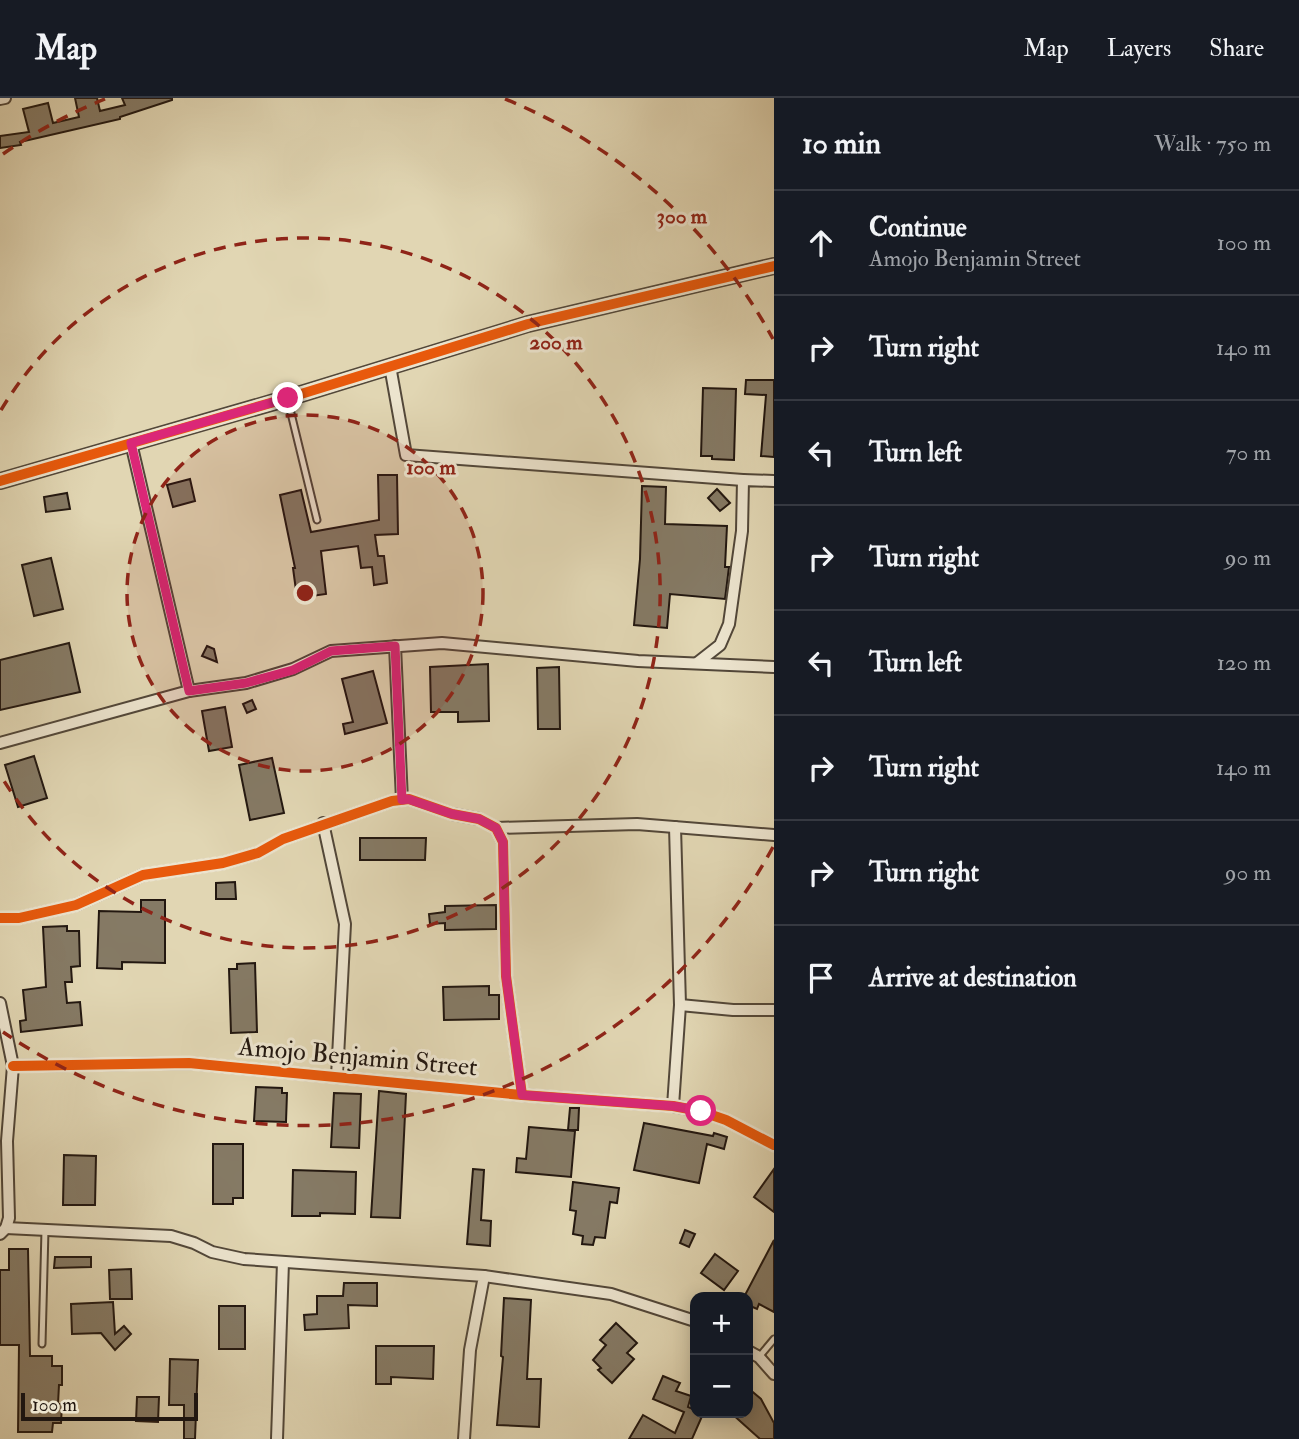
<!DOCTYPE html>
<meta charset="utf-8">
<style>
:root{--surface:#171b24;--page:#242831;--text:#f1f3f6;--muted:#9ea1a6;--line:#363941}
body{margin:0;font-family:"IM FELL Double Pica",serif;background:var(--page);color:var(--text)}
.controls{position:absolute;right:21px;bottom:21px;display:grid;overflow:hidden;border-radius:14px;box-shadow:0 4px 18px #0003}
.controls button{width:63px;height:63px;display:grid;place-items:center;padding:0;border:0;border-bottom:2px solid var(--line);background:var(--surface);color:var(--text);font:35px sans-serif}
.scale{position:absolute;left:21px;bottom:18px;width:177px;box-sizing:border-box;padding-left:7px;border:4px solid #221710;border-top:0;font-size:19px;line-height:24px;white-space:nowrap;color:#221710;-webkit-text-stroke:5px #ece4ce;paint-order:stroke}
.stop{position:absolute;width:21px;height:21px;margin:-16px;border:5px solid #db2777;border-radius:50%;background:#fff}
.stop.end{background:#db2777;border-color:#fff;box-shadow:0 2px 7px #0008}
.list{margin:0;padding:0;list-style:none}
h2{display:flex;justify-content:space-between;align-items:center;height:91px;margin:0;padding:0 28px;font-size:30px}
h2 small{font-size:23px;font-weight:400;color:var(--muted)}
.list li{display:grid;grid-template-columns:46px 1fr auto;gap:21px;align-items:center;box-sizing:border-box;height:105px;padding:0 28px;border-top:2px solid var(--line)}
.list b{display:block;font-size:26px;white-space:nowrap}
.list p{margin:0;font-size:23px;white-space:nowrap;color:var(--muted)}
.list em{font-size:23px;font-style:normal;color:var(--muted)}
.icon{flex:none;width:38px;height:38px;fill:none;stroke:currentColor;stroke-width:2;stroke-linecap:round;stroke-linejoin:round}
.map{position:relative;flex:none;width:774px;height:1341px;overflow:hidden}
header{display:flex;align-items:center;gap:42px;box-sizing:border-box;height:98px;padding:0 35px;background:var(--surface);border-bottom:2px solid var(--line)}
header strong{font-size:33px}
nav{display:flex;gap:38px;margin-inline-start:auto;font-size:24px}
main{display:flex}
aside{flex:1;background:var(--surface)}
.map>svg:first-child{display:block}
.building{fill:#857a65;stroke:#221710;stroke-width:2}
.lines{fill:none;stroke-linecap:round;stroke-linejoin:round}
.service-casing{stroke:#524739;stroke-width:9}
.minor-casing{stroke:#524739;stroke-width:14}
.tertiary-casing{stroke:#524739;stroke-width:18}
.service{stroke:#ece4ce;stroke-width:5}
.minor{stroke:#ece4ce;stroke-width:10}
.tertiary{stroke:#ece4ce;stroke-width:14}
.cycleway-casing{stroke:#ece4ce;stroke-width:15}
.cycleway{stroke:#e8590c;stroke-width:10}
.route{stroke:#db2777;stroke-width:9}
.ring{fill:none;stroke:#8f2418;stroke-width:3.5;stroke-dasharray:12 9}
.labels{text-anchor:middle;stroke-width:6;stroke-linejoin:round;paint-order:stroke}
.street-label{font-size:26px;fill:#221710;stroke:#ece4ce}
.centre{fill:#8f2418;stroke:#ece4ce;stroke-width:3.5}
.ring-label{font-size:21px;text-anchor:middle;font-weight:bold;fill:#8f2418;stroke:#ece4ce;stroke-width:6;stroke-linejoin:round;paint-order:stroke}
</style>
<header>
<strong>Map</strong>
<nav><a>Map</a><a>Layers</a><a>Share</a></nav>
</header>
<main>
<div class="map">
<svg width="774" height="1341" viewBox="0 0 774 1341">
<rect width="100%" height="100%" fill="#e1d6b3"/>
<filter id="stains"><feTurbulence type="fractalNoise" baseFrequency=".00286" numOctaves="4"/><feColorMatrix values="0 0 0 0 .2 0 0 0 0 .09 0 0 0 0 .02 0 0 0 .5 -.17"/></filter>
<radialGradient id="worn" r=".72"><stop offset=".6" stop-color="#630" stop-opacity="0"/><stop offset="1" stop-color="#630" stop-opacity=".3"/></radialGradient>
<g class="building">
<polygon points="75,0 97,0 100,13 125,7 122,0 172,0 172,2 120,19 120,21 20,44 21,47 0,50 0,38 29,34 23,11 48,5 53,25 79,19"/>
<polygon points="746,282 774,282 774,359 761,358 766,297 745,296"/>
<polygon points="703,290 736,291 734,362 712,361 712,358 701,358"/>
<polygon points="378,377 397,377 398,436 375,437 378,458 384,458 387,485 374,487 372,469 361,470 358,448 321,453 326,496 297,500 293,470 295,470 280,397 301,392 311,434 379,422"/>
<polygon points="190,381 195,403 173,409 167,387"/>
<polygon points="642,388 666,389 665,426 727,428 725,469 729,469 725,501 670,496 667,530 634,527 640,461"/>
<polygon points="717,391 730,405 720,413 708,400"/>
<polygon points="67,395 70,411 46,414 44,399"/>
<polygon points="51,460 63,511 34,518 22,467"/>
<polygon points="69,545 80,594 0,612 0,562"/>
<polygon points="207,548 214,551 217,564 202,558"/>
<polygon points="488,566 489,623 458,624 458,614 431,614 430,569"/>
<polygon points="559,569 560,631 538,631 537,570"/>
<polygon points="373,573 387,625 345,636 343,626 353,624 342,581"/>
<polygon points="252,602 256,611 247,615 243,606"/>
<polygon points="225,609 232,649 209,653 202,613"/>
<polygon points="34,658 47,700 18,709 5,667"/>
<polygon points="272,660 284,715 250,722 239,667"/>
<polygon points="360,740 426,740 425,762 360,762"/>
<polygon points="235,784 236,801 216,801 216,785"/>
<polygon points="141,802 165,802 165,865 122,864 122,871 97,870 99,813 141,814"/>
<polygon points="496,807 496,831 445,832 445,825 430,826 429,816 445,814 445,808"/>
<polygon points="67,828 67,833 79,833 80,868 71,869 72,884 65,884 67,905 80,904 82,927 21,934 20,923 26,922 23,892 46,889 43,829"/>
<polygon points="255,865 257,934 231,935 229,871 237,871 237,866"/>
<polygon points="489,888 489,897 499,897 499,921 444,922 443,889"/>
<polygon points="256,989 282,990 282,995 287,995 286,1024 254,1023"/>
<polygon points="379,993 406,996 400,1120 371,1119"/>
<polygon points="334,995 361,996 359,1050 331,1049"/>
<polygon points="570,1010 579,1010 578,1032 568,1032"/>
<polygon points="644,1025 713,1038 714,1035 727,1039 724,1051 707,1046 699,1085 634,1072"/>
<polygon points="529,1029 575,1033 571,1079 516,1074 517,1060 526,1061"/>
<polygon points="213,1046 243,1046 243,1100 233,1100 233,1106 213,1106"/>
<polygon points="64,1057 96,1058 95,1107 63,1107"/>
<polygon points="473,1071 484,1072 481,1122 491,1123 490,1148 467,1146"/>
<polygon points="774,1071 774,1114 754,1099"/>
<polygon points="293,1072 356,1074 355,1116 320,1115 320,1118 292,1118"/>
<polygon points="573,1084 619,1090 617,1105 610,1104 605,1140 595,1139 593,1147 582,1146 583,1138 573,1136 576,1113 570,1112"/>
<polygon points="685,1132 695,1136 689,1149 680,1145"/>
<polygon points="774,1142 774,1214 759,1206 757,1211 748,1207 748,1199 744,1199"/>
<polygon points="9,1151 28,1151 30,1258 52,1258 52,1268 62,1268 62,1287 59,1287 58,1306 62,1306 61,1325 53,1325 52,1334 18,1334 19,1247 0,1247 0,1172 9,1172"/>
<polygon points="715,1156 738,1173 724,1192 701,1175"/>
<polygon points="55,1159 91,1159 91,1169 54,1170"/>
<polygon points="131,1171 132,1201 110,1201 109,1172"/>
<polygon points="344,1185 377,1185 377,1208 348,1207 349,1230 305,1232 304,1217 317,1216 317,1198 343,1198"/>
<polygon points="504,1200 531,1202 527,1281 541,1281 539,1329 497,1327 503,1259 501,1258"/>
<polygon points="113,1204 115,1236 124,1228 131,1236 115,1252 101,1235 72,1236 71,1206"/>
<rect x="219" y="1208" width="26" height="43"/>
<polygon points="616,1225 637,1245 627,1255 634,1261 612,1285 598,1272 601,1270 593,1262 606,1247 600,1242"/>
<polygon points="376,1248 434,1248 433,1281 391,1279 391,1286 376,1286"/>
<polygon points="170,1261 198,1262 195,1341 184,1341 184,1307 169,1307"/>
<polygon points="663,1278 680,1285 676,1293 691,1298 688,1309 695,1312 695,1315 703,1316 692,1341 629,1341 643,1317 675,1335 684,1314 653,1301"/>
<polygon points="748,1290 761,1301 774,1325 774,1341 760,1341 731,1315 748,1315"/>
<polygon points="137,1299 159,1299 158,1324 136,1323"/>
</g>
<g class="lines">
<defs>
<g id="service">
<polyline points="288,303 317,422"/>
<polyline points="42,1246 45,1132"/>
<polyline points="759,1259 774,1241"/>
</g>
<g id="minor">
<polyline points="0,1 5,0"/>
<polyline points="390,268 406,357 743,382"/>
<polyline points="395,548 402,702"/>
<polyline points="697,565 720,547 729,526 742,433 743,382 774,383"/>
<polyline points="189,593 246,585 293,571 331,553 442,545 638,563 774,569"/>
<polyline points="0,645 189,593 131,345"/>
<polyline points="323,725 345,826 337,978"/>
<polyline points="496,730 637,726 774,737"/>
<polyline points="0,820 19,820 76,807 143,777 223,765 258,755 283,741 392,703 409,701 452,716 479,721 496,730 503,744 506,878 522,997"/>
<polyline points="0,905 13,968 7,1043 9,1120 6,1130 0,1136"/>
<polyline points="680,907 733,912 774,912"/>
<polyline points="13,968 189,965 522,997 673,1008 700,1013 726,1022 774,1047"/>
<polyline points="673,1008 680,907 675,729"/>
<polyline points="6,1130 171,1138 194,1145 212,1154 244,1161 484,1178 470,1252 464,1341"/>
<polyline points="484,1178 611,1196 695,1223"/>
<polyline points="748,1253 759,1259 774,1276"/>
<polyline points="277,1341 283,1164"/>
</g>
<polyline id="tertiary" points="0,383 288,300 528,226 774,168"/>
</defs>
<use href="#service" class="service-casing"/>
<use href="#minor" class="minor-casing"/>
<use href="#tertiary" class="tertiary-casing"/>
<use href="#service" class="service"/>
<use href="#minor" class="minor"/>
<use href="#tertiary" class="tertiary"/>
<defs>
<g id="cycleway">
<polyline points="0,383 288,300 528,226 774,168"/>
<polyline points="0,820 19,820 76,807 143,777 223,765 258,755 283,741 392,703 409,701 452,716 479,721 496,730 503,744 506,878 522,997"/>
<polyline points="13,968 189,965 522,997 673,1008 700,1013 726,1022 774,1047"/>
</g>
</defs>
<use href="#cycleway" class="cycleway-casing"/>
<use href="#cycleway" class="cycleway"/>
</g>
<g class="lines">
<polyline class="route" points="288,300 131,345 189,593 246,585 293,572 331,553 395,548 402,702 408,701 452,716 479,721 496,730 503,744 506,878 522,997 673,1008 701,1013"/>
</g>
<circle cx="305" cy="495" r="178" fill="#8f2418" fill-opacity=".12"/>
<g class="ring">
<circle cx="305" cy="495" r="178"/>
<path d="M1 312A355 355 0 1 1 1 678"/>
<path d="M773 749A533 533 0 0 1 3 934M3 56A533 533 0 0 1 105 1M505 1A533 533 0 0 1 773 241"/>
</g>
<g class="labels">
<g class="street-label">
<text transform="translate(358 958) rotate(5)" y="9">Amojo Benjamin Street</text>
</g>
</g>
<circle cx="305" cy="495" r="10" class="centre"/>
<g class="ring-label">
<text x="682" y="125">300 m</text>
<text x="556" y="251">200 m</text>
<text x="431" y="376">100 m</text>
</g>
<rect width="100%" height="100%" filter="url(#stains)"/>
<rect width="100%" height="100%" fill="url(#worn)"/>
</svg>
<div class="controls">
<button>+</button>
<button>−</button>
</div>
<div class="scale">100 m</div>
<div class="stop" style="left:701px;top:1013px"></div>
<div class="stop end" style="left:288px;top:300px"></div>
</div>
<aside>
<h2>10 min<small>Walk · 750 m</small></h2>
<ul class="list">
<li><svg class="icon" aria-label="ahead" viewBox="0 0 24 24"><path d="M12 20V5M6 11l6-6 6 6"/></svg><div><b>Continue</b><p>Amojo Benjamin Street</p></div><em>100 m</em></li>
<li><svg class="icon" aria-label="right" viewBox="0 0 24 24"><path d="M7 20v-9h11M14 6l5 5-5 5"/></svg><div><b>Turn right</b></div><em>140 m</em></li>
<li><svg class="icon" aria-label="left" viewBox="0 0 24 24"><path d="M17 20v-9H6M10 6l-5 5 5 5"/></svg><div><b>Turn left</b></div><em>70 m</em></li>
<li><svg class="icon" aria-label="right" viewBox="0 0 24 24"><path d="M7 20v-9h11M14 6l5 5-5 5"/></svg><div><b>Turn right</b></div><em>90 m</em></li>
<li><svg class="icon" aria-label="left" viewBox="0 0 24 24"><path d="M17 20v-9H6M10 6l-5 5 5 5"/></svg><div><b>Turn left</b></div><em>120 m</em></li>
<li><svg class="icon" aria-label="right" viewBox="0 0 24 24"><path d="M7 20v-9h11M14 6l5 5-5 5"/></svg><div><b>Turn right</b></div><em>140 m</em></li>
<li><svg class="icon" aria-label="right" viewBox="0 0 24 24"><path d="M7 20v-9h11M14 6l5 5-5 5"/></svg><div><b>Turn right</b></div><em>90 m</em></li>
<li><svg class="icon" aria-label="arrive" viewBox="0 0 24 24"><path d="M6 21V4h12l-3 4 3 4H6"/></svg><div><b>Arrive at destination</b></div></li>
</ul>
</aside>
</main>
